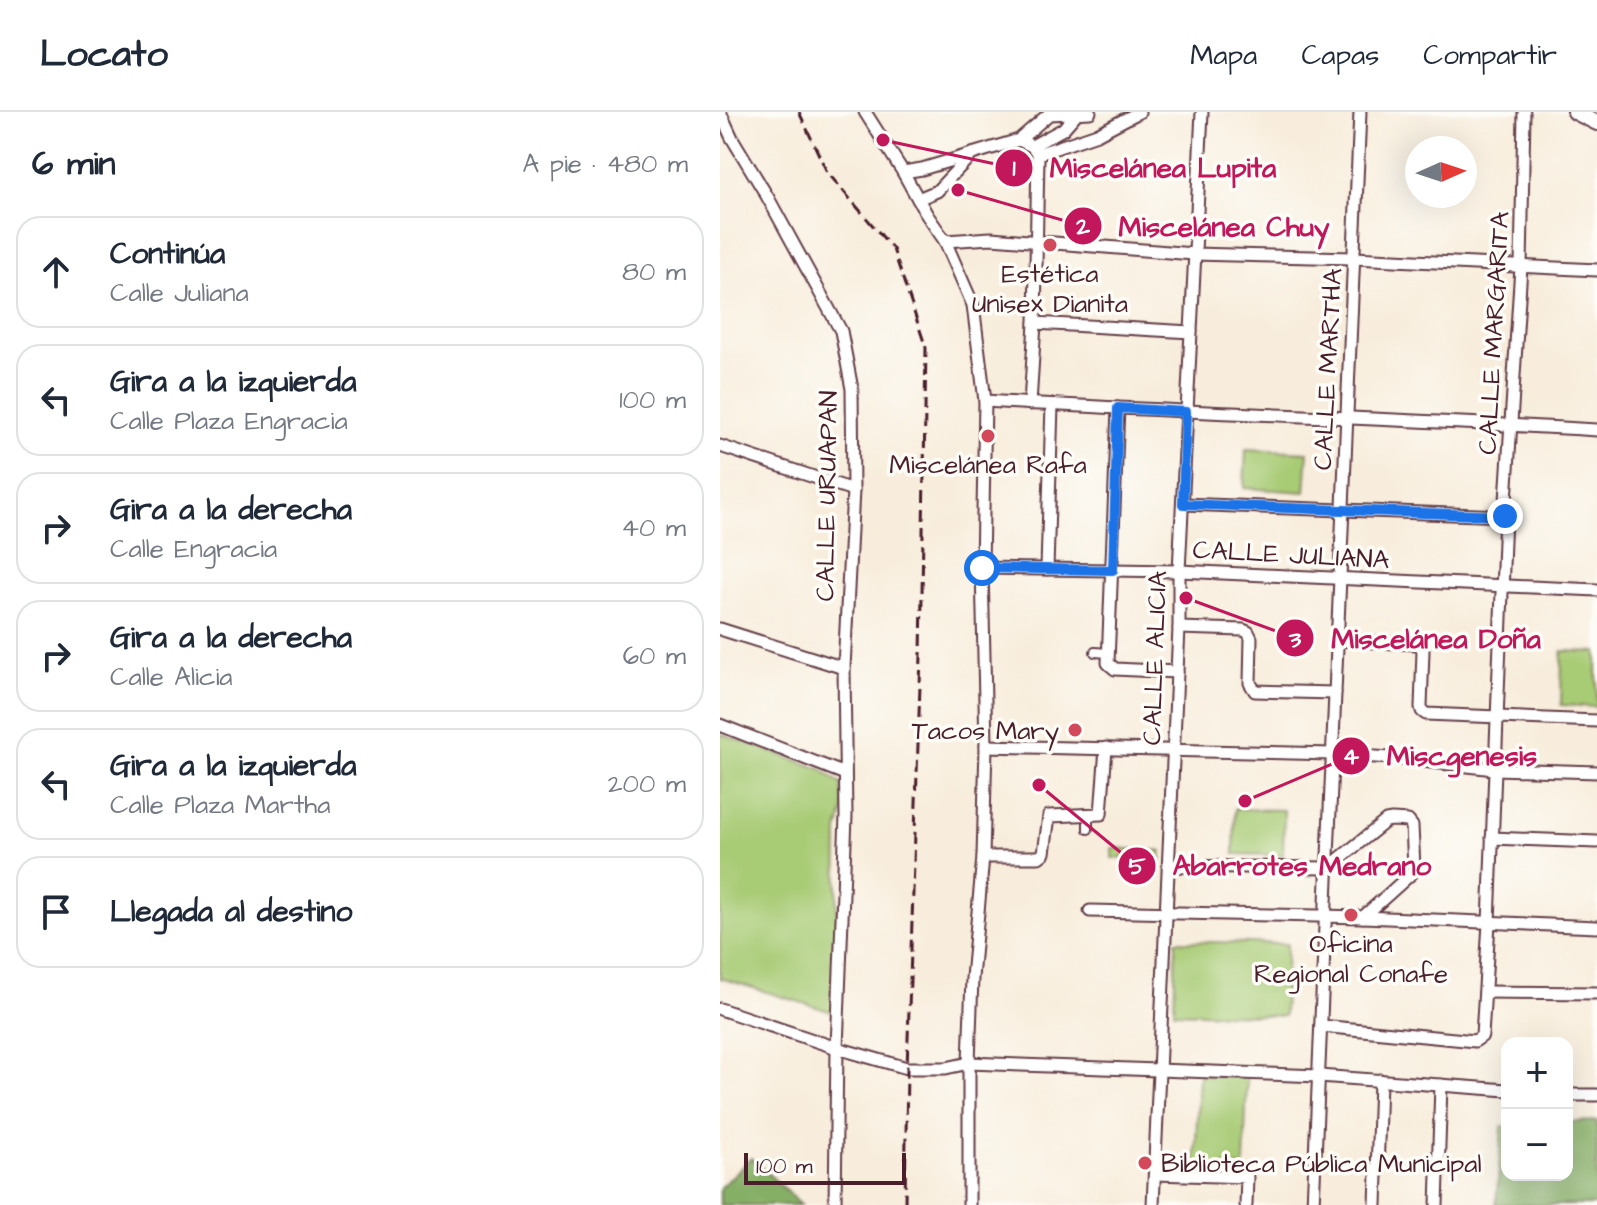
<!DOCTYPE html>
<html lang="es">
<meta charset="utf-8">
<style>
:root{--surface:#fff;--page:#f6f6f7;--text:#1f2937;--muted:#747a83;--line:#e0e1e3}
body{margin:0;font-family:"Architects Daughter",sans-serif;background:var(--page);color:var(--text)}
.controls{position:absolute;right:24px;bottom:24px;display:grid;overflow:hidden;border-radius:16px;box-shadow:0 8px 32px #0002}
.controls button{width:72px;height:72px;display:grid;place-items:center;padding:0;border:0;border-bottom:2px solid var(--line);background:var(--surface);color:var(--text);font:40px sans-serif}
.compass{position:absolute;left:685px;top:24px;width:72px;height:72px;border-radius:50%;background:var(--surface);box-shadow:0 8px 32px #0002;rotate:87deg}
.scale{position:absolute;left:24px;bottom:20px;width:162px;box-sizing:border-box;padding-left:8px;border:4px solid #4a1f2b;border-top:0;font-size:22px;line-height:28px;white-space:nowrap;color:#4a1f2b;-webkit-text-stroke:6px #fdfcf7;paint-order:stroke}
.stop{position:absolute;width:24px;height:24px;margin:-18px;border:6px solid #1a73e8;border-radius:50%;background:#fff}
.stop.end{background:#1a73e8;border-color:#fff;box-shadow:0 2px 8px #0008}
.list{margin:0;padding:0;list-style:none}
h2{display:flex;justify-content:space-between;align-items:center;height:104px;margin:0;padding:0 32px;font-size:34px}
h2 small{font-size:26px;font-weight:400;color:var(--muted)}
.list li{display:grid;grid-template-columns:52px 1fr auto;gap:24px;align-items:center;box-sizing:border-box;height:112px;margin:0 16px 16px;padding:0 16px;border:2px solid var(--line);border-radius:24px}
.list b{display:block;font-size:30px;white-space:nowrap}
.list p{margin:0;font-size:26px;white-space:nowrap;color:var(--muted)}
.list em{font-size:26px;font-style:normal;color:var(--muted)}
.icon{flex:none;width:44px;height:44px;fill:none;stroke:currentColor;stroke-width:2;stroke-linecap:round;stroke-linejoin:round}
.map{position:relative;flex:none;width:877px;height:1093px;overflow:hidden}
header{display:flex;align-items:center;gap:48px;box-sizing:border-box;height:112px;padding:0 40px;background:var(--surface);border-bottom:2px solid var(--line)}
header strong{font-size:38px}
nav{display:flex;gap:44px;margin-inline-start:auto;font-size:28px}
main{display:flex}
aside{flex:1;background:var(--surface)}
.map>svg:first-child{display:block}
.green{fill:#a8cb74;stroke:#797550;stroke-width:2}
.forest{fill:#86af66;stroke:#686748;stroke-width:2}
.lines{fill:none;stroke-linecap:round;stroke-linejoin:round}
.pedestrian-casing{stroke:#643e46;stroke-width:12}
.minor-casing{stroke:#643e46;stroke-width:15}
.tertiary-casing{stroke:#643e46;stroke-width:18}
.pedestrian{stroke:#fff;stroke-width:8}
.minor{stroke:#fff;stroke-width:11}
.tertiary{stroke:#fff;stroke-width:14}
.rail{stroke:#4a1f2b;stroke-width:3;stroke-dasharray:12 6;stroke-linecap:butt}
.route{stroke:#1a73e8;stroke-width:10}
.poi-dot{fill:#d1495b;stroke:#fdfcf7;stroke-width:3}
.labels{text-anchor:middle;stroke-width:7;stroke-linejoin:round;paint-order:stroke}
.poi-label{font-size:26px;fill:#4a1f2b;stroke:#fdfcf7}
.street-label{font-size:26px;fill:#4a1f2b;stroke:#fdfcf7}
.leader{fill:none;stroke:#c2185b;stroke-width:3}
.callout-dot{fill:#c2185b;stroke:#fdfcf7;stroke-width:3}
.mark-label{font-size:24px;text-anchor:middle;font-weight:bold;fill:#fff}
.callout-label{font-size:28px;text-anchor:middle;font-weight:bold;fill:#c2185b;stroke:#fdfcf7;stroke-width:7;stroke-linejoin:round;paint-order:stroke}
</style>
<header>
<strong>Locato</strong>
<nav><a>Mapa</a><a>Capas</a><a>Compartir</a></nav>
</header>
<main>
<aside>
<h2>6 min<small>A pie · 480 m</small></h2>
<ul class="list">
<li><svg class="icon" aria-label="ahead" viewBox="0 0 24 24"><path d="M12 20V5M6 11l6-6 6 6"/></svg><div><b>Continúa</b><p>Calle Juliana</p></div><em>80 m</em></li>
<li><svg class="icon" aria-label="left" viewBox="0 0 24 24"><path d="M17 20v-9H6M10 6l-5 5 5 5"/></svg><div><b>Gira a la izquierda</b><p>Calle Plaza Engracia</p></div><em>100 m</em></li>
<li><svg class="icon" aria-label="right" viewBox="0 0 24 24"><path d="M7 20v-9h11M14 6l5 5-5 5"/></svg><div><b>Gira a la derecha</b><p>Calle Engracia</p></div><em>40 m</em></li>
<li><svg class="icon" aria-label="right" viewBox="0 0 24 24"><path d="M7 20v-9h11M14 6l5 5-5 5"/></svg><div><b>Gira a la derecha</b><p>Calle Alicia</p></div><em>60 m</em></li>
<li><svg class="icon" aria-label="left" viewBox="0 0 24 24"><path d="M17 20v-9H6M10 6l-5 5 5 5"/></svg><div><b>Gira a la izquierda</b><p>Calle Plaza Martha</p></div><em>200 m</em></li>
<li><svg class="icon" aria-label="arrive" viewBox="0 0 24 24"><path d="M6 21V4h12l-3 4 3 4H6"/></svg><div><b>Llegada al destino</b></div></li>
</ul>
</aside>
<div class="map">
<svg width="877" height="1093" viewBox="0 0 877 1093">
<rect width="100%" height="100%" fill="#fdfcf7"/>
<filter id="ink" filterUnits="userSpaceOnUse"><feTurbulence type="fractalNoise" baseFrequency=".0125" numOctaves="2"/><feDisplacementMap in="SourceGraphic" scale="16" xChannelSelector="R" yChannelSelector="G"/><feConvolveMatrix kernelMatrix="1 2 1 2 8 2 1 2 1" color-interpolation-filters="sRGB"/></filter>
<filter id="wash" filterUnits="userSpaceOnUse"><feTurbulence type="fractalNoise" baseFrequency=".006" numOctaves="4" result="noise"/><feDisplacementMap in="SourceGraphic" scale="32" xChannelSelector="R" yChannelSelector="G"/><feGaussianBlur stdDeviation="1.8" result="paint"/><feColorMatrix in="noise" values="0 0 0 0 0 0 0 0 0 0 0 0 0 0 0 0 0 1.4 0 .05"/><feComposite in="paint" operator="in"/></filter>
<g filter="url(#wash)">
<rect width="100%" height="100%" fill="#f8eddc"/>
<g class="green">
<polygon points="526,337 588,340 585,380 524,376"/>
<polygon points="842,539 877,540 877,595 841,593"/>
<polygon points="0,622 101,657 121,672 124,697 118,719 116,901 0,866"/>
<polygon points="515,697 564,698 563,743 514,742"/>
<polygon points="392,736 442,739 441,748 392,746"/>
<polygon points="456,829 567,832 564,904 454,900"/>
<polygon points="479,963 527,964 524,1055 475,1053"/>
</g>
<g class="forest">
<polygon points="877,1009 877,1093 776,1093 782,1014 787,1014 787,1063 847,1063 847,1010"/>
<polygon points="31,1046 82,1093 0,1093 0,1076"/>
</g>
</g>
<g filter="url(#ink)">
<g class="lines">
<defs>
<g id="pedestrian">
<polyline points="375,540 388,541"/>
<polyline points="368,717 368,703"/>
</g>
<g id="minor">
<polyline points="0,0 12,26 47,84 121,219 132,277 133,378 124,556 126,704 117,936 115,1093"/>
<polyline points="145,0 183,60 207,103 225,129 253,193 265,289 262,456 266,634 263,745 319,745 324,741 329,704 381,702 386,636"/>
<polyline points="299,28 312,34 318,42 315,211 310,292"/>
<polyline points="312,34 343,17 357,1"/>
<polyline points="318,42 377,22 419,0"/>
<polyline points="183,60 202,57 299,28 329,2 370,0"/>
<polyline points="198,87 217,79 252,42"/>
<polyline points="225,129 271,126 474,142 634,146 877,158"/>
<polyline points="315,211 471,220"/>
<path d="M 265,289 C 469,301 673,306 877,318"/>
<polyline points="398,296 388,551 395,557 457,560"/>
<polyline points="0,334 133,378"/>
<polyline points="463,392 785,404"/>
<polyline points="262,456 459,459 877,478"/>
<polyline points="327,457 332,293"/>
<polyline points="459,516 523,518 528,520 531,526 530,571 535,579 615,581"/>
<polyline points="0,517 124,556"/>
<polyline points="617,528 697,532 701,534 703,539 701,595 702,599 706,602 877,609"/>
<polyline points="0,613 125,662"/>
<polyline points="266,634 613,642 684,647 775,657 877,660"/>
<polyline points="772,726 877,730"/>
<polyline points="448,754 608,756 666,709 672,708 688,709 692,714 694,756 692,761 643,805"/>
<polyline points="370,799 643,805 877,815"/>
<polyline points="765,880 877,881"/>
<polyline points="0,897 117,936 187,956 226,956 249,951 599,964 787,978"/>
<polyline points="601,914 755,929 762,924 769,811 785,404 801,155 804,0"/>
<polyline points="847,983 877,983"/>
<polyline points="435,1062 527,1065 526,1093"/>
<polyline points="249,1093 249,951 252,866 263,745"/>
<polyline points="433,1093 459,516 459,459 482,0"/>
<polyline points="593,1093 640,0"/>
<polyline points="656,1093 660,968"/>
<polyline points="717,1093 721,973"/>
</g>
<polyline id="tertiary" points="855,0 877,11"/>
</defs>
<use href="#pedestrian" class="pedestrian-casing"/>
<use href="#minor" class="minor-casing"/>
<use href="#tertiary" class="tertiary-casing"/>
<use href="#pedestrian" class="pedestrian"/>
<use href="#minor" class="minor"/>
<use href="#tertiary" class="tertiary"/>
<polyline class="rail" points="79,0 107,60 173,137 206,236 201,544 187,956 185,1093"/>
</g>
</g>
<g class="lines" filter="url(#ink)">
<polyline class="route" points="262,456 393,458 398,296 466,300 463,392 785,404"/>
</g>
<g class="poi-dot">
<circle cx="330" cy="133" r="8"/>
<circle cx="268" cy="324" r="8"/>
<circle cx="355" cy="618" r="8"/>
<circle cx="631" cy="803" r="8"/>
<circle cx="425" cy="1051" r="8"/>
</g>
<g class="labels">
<g class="poi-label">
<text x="330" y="170">Estética<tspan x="330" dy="30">Unisex Dianita</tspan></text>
<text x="268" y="361">Miscelánea Rafa</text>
<text x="339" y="627" text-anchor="end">Tacos Mary</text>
<text x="631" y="840">Oficina<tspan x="631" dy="30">Regional Conafe</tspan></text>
<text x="441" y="1060" text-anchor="start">Biblioteca Pública Municipal</text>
</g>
<g class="street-label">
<text transform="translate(773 221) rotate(-87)" y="9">CALLE MARGARITA</text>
<text transform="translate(607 257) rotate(-87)" y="9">CALLE MARTHA</text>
<text transform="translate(106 384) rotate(-89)" y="9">CALLE URUAPAN</text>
<text transform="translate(571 442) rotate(3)" y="9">CALLE JULIANA</text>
<text transform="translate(434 546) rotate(-88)" y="9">CALLE ALICIA</text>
</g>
</g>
<path class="leader" d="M163 28L294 56M238 78L363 114M466 486L575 526M525 689L631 644M319 673L417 754"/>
<g class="callout-dot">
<circle cx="163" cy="28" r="8"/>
<circle cx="238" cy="78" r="8"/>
<circle cx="466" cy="486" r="8"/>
<circle cx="525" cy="689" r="8"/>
<circle cx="319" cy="673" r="8"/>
<circle cx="294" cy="56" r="20"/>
<circle cx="363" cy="114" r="20"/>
<circle cx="575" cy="526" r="20"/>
<circle cx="631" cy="644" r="20"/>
<circle cx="417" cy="754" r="20"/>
</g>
<g class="mark-label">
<text x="294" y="64">1</text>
<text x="363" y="122">2</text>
<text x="575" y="535">3</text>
<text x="631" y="652">4</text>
<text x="417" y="762">5</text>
</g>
<g class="callout-label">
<text x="443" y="65">Miscelánea Lupita</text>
<text x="504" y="124">Miscelánea Chuy</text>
<text x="716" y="536">Miscelánea Doña</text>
<text x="742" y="653">Miscgenesis</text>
<text x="582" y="763">Abarrotes Medrano</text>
</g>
</svg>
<div class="controls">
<button>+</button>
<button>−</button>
</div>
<svg class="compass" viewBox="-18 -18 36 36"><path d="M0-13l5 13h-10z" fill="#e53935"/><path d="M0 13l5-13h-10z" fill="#747a83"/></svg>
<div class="scale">100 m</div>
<div class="stop" style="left:262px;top:456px"></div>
<div class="stop end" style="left:785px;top:404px"></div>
</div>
</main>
